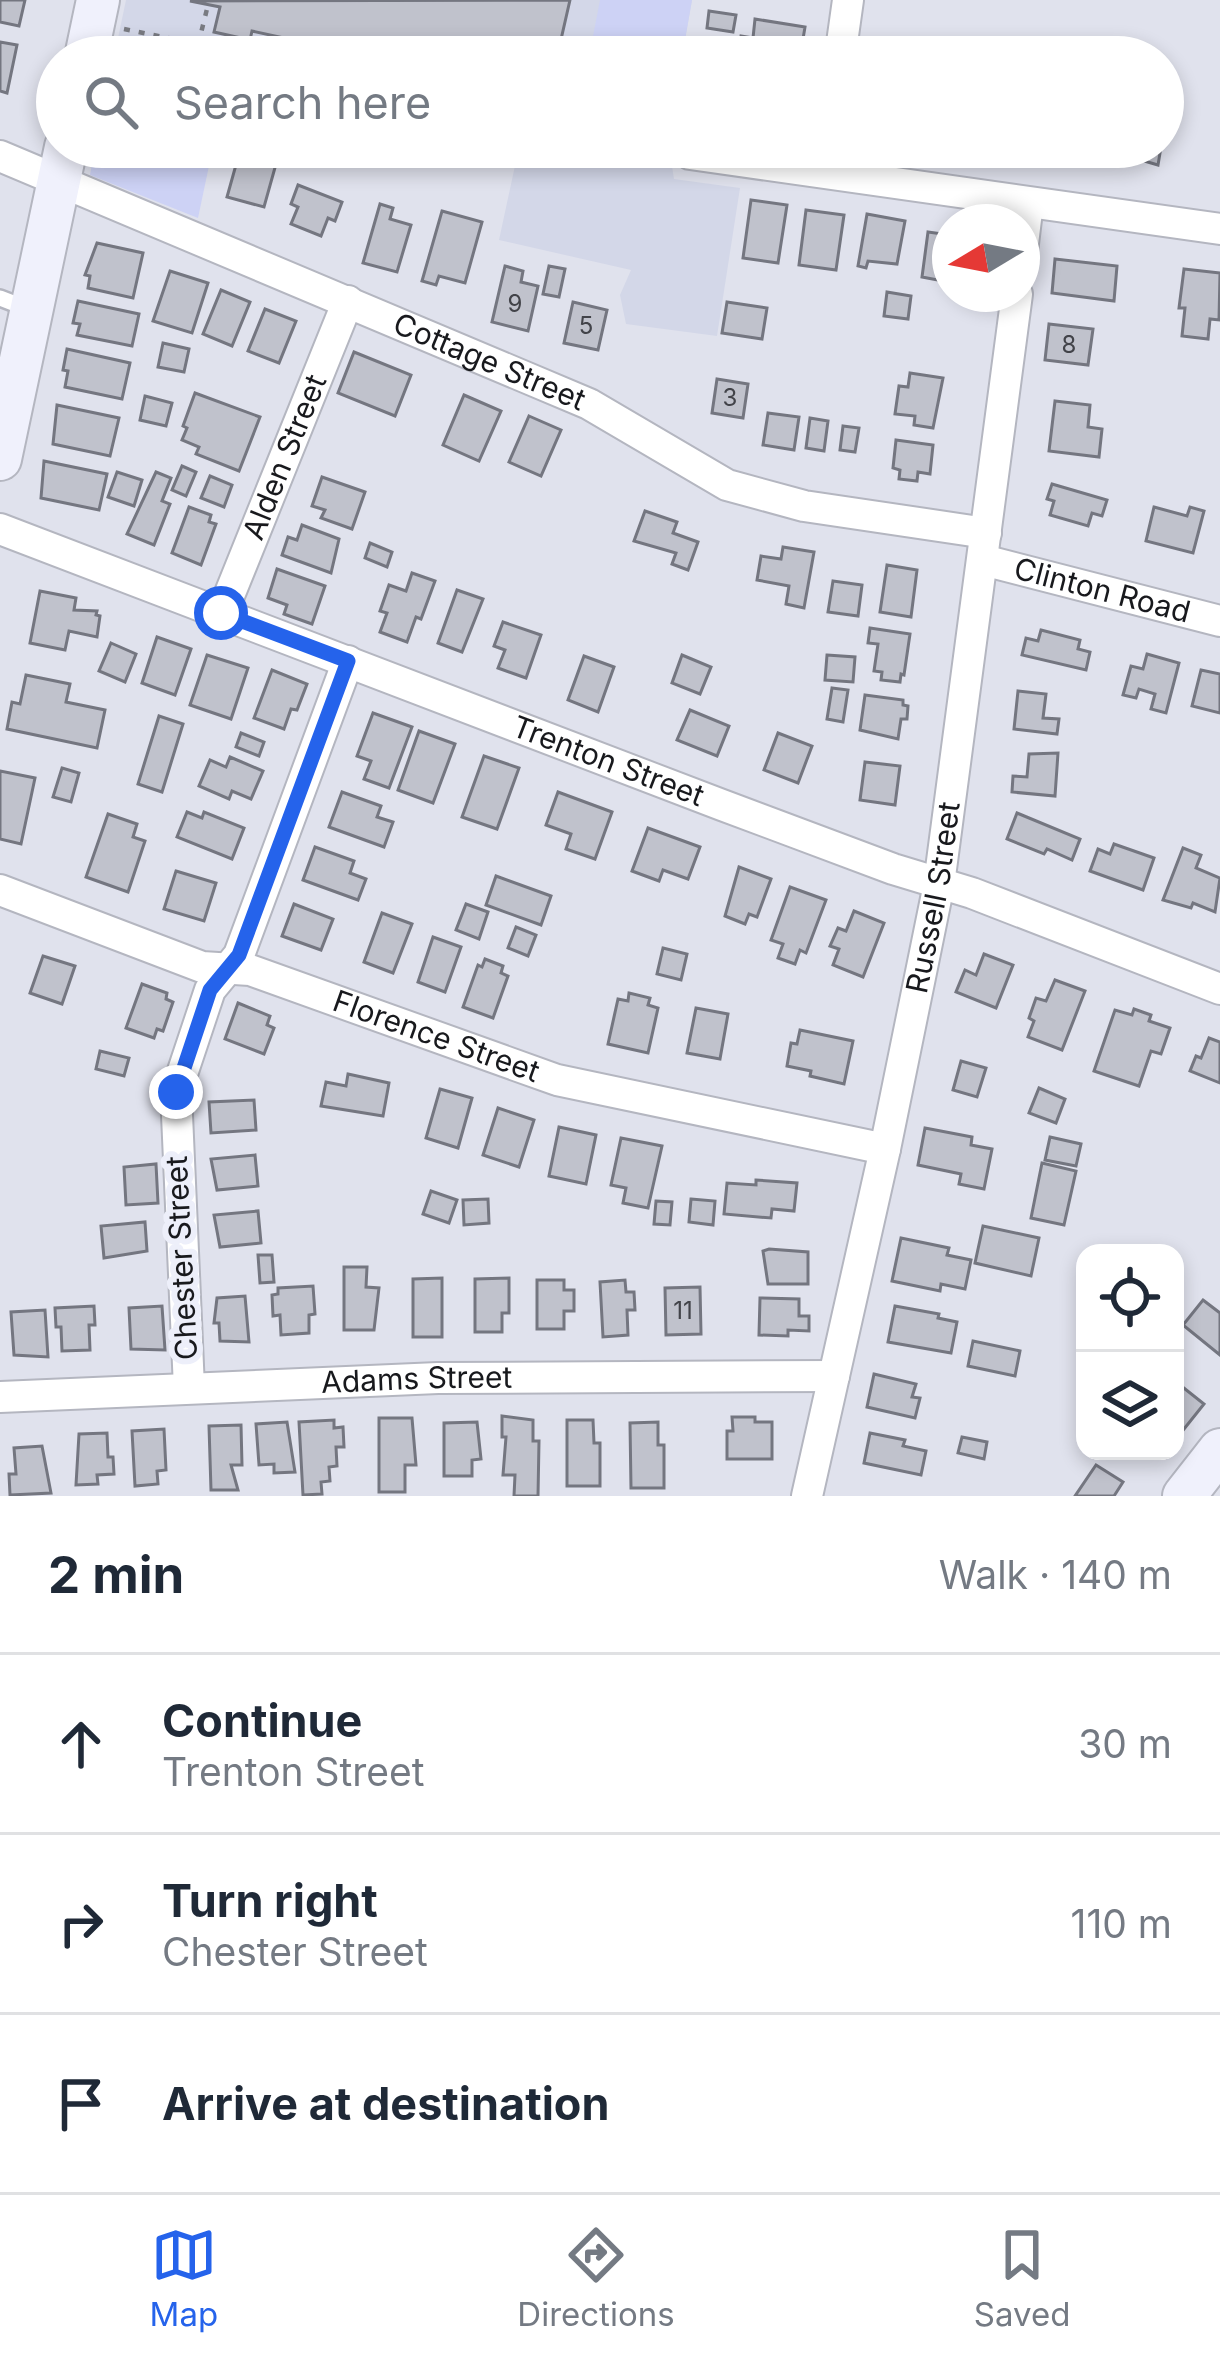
<!DOCTYPE html>
<meta charset="utf-8">
<style>
:root{--surface:#fff;--page:#f6f6f7;--text:#1f2937;--muted:#747a83;--line:#e0e1e3;--accent:#2563eb}
body{margin:0;font-family:Inter,sans-serif;background:var(--page);color:var(--text)}
.controls{position:absolute;right:36px;bottom:36px;display:grid;overflow:hidden;border-radius:24px;box-shadow:0 6px 18px #0003}
.controls button{width:108px;height:108px;display:grid;place-items:center;padding:0;border:0;border-bottom:3px solid var(--line);background:var(--surface);color:var(--text);font:60px sans-serif}
.compass{position:absolute;left:932px;top:204px;width:108px;height:108px;border-radius:50%;background:var(--surface);box-shadow:0 6px 18px #0003;rotate:260deg}
.stop{position:absolute;width:36px;height:36px;margin:-27px;border:9px solid #2563eb;border-radius:50%;background:#fff}
.stop.end{background:#2563eb;border-color:#fff;box-shadow:0 3px 12px #0008}
.list{margin:0;padding:0;list-style:none}
h2{display:flex;justify-content:space-between;align-items:center;height:156px;margin:0;padding:0 48px;font-size:51px}
h2 small{font-size:39px;font-weight:400;color:var(--muted)}
.list li{display:grid;grid-template-columns:78px 1fr auto;gap:36px;align-items:center;box-sizing:border-box;height:180px;padding:0 48px;border-top:3px solid var(--line)}
.list b{display:block;font-size:45px;white-space:nowrap}
.list p{margin:0;font-size:39px;white-space:nowrap;color:var(--muted)}
.list em{font-size:39px;font-style:normal;color:var(--muted)}
.icon{flex:none;width:66px;height:66px;fill:none;stroke:currentColor;stroke-width:2;stroke-linecap:round;stroke-linejoin:round}
.map{position:relative;flex:none;width:1220px;height:1496px;overflow:hidden}
.search{position:absolute;background:var(--surface);box-shadow:0 6px 18px #0003;left:36px;right:36px;top:36px;height:132px;display:flex;align-items:center;gap:30px;box-sizing:border-box;padding:0 42px;border-radius:66px;color:var(--muted);font-size:45px}
.sheet{height:696px;background:var(--surface)}
nav{display:flex;justify-content:space-around;align-items:center;box-sizing:border-box;height:168px;border-top:3px solid var(--line);background:var(--surface);font-size:33px;color:var(--muted)}
nav a{display:grid;justify-items:center;gap:6px}
nav .on{color:var(--accent)}
.map>svg:first-child{display:block}
.built{fill:#d3d7e8}
.green{fill:#cdd2f5}
.building{fill:#c0c2cc;stroke:#747680;stroke-width:3}
.lines{fill:none;stroke-linecap:round;stroke-linejoin:round}
.service-casing{stroke:#b4b6c0;stroke-width:20}
.minor-casing{stroke:#b4b6c0;stroke-width:34}
.secondary-casing{stroke:#b4b6c0;stroke-width:46}
.path{stroke:#797b82;stroke-width:4.5;stroke-dasharray:6 9;stroke-linecap:butt}
.service{stroke:#fff;stroke-width:15}
.minor{stroke:#fff;stroke-width:30}
.secondary{stroke:#f0f1fc;stroke-width:42}
.route{stroke:#2563eb;stroke-width:15}
.labels{text-anchor:middle;stroke-width:12;stroke-linejoin:round;paint-order:stroke}
.number-label{font-size:24px;fill:#424349}
.street-label{font-size:30px;fill:#18191d;stroke:#edeffa}
</style>
<div class="map">
<svg width="1220" height="1496" viewBox="0 0 1220 1496">
<rect width="100%" height="100%" fill="#e0e2ed"/>
<g class="built">
<polygon points="126,0 692,0 682,57 114,57"/>
<polygon points="519,147 669,147 674,179 740,188 717,336 626,324 620,295 631,270 499,240"/>
</g>
<g class="green">
<polygon points="600,0 692,0 682,57 589,57"/>
<polygon points="95,147 213,147 198,218 90,175"/>
</g>
<g class="building">
<polygon points="0,0 25,0 19,26 0,22"/>
<polygon points="570,0 557,57 325,57 319,56 321,46 307,43 252,31 250,40 214,32 220,7 190,1"/>
<polygon points="709,11 736,15 733,32 707,28"/>
<polygon points="755,19 805,27 800,57 738,57 741,36 753,38"/>
<polygon points="0,42 17,45 7,93 0,91"/>
<polygon points="1121,147 1161,147 1158,165 1120,154"/>
<polygon points="239,154 276,164 264,207 227,197"/>
<polygon points="298,185 342,202 335,221 328,218 321,236 291,224 298,207 291,204"/>
<polygon points="751,200 787,205 778,263 743,258"/>
<polygon points="380,204 393,208 390,219 411,225 397,272 363,263"/>
<polygon points="806,210 844,215 836,270 799,265"/>
<polygon points="442,211 482,222 465,283 439,276 436,285 422,281"/>
<polygon points="867,214 905,221 897,264 868,261 866,268 858,266"/>
<polygon points="928,232 950,235 950,276 944,275 943,281 922,277"/>
<polygon points="97,243 143,253 133,298 88,288 90,276 85,275"/>
<polygon points="1055,259 1117,266 1114,301 1052,293"/>
<polygon points="505,266 523,271 521,282 538,286 528,331 492,322"/>
<polygon points="549,266 565,269 559,297 543,294"/>
<polygon points="1184,269 1220,273 1219,320 1210,319 1208,339 1182,336 1185,308 1179,308"/>
<polygon points="170,271 208,283 192,333 153,321"/>
<polygon points="221,290 250,302 232,346 203,334"/>
<polygon points="887,292 911,296 908,319 884,316"/>
<polygon points="78,301 139,314 132,346 77,335 80,324 73,323"/>
<polygon points="573,302 607,310 598,350 564,343"/>
<polygon points="727,302 767,308 762,339 722,333"/>
<polygon points="265,309 296,321 279,363 248,351"/>
<polygon points="1049,324 1093,329 1088,365 1045,360"/>
<polygon points="163,343 189,349 184,372 158,367"/>
<polygon points="67,349 130,363 122,399 65,387 68,371 63,370"/>
<polygon points="354,352 411,375 395,416 338,393"/>
<polygon points="910,373 943,378 933,428 914,425 915,416 895,414 899,386 908,387"/>
<polygon points="717,379 748,384 743,418 712,413"/>
<polygon points="195,393 260,417 239,471 196,454 199,447 182,440 187,428 183,426"/>
<polygon points="464,395 501,411 479,461 443,445"/>
<polygon points="145,396 172,403 166,426 140,420"/>
<polygon points="1055,401 1090,405 1088,427 1102,429 1099,457 1049,451"/>
<polygon points="57,405 119,418 110,456 53,444"/>
<polygon points="768,413 799,417 794,450 763,445"/>
<polygon points="529,416 561,430 541,476 509,462"/>
<polygon points="810,418 828,421 824,451 806,448"/>
<polygon points="843,426 859,428 855,452 840,450"/>
<polygon points="896,440 933,445 930,474 918,472 917,481 899,479 900,470 893,468"/>
<polygon points="44,461 107,474 99,510 41,498"/>
<polygon points="182,466 196,472 186,496 172,490"/>
<polygon points="117,472 142,480 134,506 108,497"/>
<polygon points="156,472 171,478 162,501 170,504 154,545 127,534"/>
<polygon points="210,476 232,485 224,507 201,498"/>
<polygon points="322,477 365,492 352,529 321,518 325,510 312,506"/>
<polygon points="1052,484 1107,500 1102,516 1092,513 1088,526 1050,515 1054,501 1047,499"/>
<polygon points="189,507 211,515 209,522 216,524 201,565 172,553"/>
<polygon points="1154,507 1187,516 1190,507 1204,511 1193,553 1146,541"/>
<polygon points="645,511 677,522 673,533 698,542 688,570 672,564 676,553 634,541"/>
<polygon points="302,525 339,539 331,573 282,555 288,537 297,540"/>
<polygon points="370,543 392,552 387,567 365,558"/>
<polygon points="783,547 814,552 804,608 786,604 789,586 757,580 761,556 781,559"/>
<polygon points="887,565 917,570 911,617 880,612"/>
<polygon points="277,569 325,586 312,624 284,614 287,605 268,598"/>
<polygon points="412,573 435,581 421,619 416,617 407,642 380,632 387,613 380,611 389,585 406,591"/>
<polygon points="833,581 862,585 858,616 828,612"/>
<polygon points="457,590 483,599 462,652 438,643"/>
<polygon points="40,591 76,598 74,610 97,611 96,615 100,616 97,637 69,631 65,650 30,643"/>
<polygon points="503,622 541,635 526,678 498,668 505,650 494,646"/>
<polygon points="870,628 910,634 904,675 901,674 900,682 881,680 882,672 874,671 878,644 868,643"/>
<polygon points="1041,630 1080,640 1078,649 1090,652 1086,670 1022,655 1026,638 1038,641"/>
<polygon points="157,637 191,649 175,695 142,683"/>
<polygon points="111,643 136,654 125,682 99,671"/>
<polygon points="1147,654 1179,663 1166,713 1151,709 1155,694 1139,689 1136,698 1123,695 1131,666 1143,669"/>
<polygon points="207,655 248,668 231,719 190,705"/>
<polygon points="682,655 711,667 700,694 672,683"/>
<polygon points="827,655 855,657 853,682 825,680"/>
<polygon points="584,656 614,667 598,712 568,700"/>
<polygon points="272,670 307,684 297,710 291,709 284,729 254,718"/>
<polygon points="1201,670 1220,674 1220,713 1192,706"/>
<polygon points="26,675 70,684 66,702 105,710 97,748 7,729 12,702 20,704"/>
<polygon points="832,688 848,690 843,722 827,719"/>
<polygon points="1018,691 1046,694 1043,718 1059,719 1057,734 1014,729"/>
<polygon points="865,695 903,700 903,705 908,706 907,719 901,719 898,739 860,730"/>
<polygon points="690,710 729,726 717,756 677,740"/>
<polygon points="373,713 412,727 389,788 364,779 371,761 357,756"/>
<polygon points="159,716 183,724 162,792 138,784"/>
<polygon points="419,731 455,744 433,803 398,790"/>
<polygon points="241,733 264,742 259,756 236,747"/>
<polygon points="778,733 812,746 798,783 764,770"/>
<polygon points="1058,753 1055,796 1012,792 1013,776 1027,777 1029,754"/>
<polygon points="484,756 519,768 497,829 462,817"/>
<polygon points="230,757 263,771 251,799 232,791 229,799 199,786 210,760 226,767"/>
<polygon points="865,762 900,766 895,805 860,800"/>
<polygon points="62,768 79,773 71,802 53,797"/>
<polygon points="0,771 35,778 21,844 0,839"/>
<polygon points="342,792 381,806 377,817 393,822 384,847 329,827"/>
<polygon points="558,792 612,812 595,859 566,849 571,834 546,825"/>
<polygon points="187,812 202,818 204,812 244,828 232,859 177,837"/>
<polygon points="1017,813 1080,839 1072,860 1047,849 1044,854 1007,839"/>
<polygon points="108,814 137,824 133,837 145,841 128,892 86,877"/>
<polygon points="648,828 700,847 688,879 663,870 659,881 632,871"/>
<polygon points="1114,844 1154,858 1143,890 1090,871 1098,849 1110,854"/>
<polygon points="315,847 354,861 350,873 366,879 358,900 303,880"/>
<polygon points="1183,848 1201,855 1196,868 1220,878 1215,912 1193,903 1191,908 1163,900"/>
<polygon points="739,867 771,879 757,917 749,914 745,924 725,916"/>
<polygon points="176,871 216,883 204,921 164,909"/>
<polygon points="496,876 551,896 541,925 486,905"/>
<polygon points="790,887 826,900 806,953 800,950 795,964 778,958 783,944 771,940"/>
<polygon points="294,904 333,919 321,950 282,936"/>
<polygon points="466,904 488,912 479,939 456,930"/>
<polygon points="854,911 884,923 863,977 833,965 839,949 830,946 838,928 846,931"/>
<polygon points="382,913 412,924 393,973 364,962"/>
<polygon points="516,927 536,935 528,956 508,948"/>
<polygon points="433,937 461,947 445,992 418,982"/>
<polygon points="663,948 687,954 681,980 657,974"/>
<polygon points="984,954 1013,965 996,1008 956,992 965,970 976,975"/>
<polygon points="43,956 75,966 62,1004 30,993"/>
<polygon points="485,959 503,966 501,973 508,976 493,1018 463,1007 478,965 482,967"/>
<polygon points="1055,980 1085,991 1062,1050 1028,1037 1034,1021 1029,1018 1036,998 1046,1001"/>
<polygon points="142,984 167,993 166,999 173,1002 163,1031 157,1029 154,1038 126,1028"/>
<polygon points="629,993 650,998 648,1005 658,1008 648,1053 608,1044 618,999 628,1001"/>
<polygon points="238,1003 270,1016 267,1025 274,1028 264,1054 225,1039"/>
<polygon points="696,1008 728,1014 720,1059 687,1053"/>
<polygon points="1134,1009 1151,1015 1149,1021 1170,1028 1161,1054 1151,1051 1139,1086 1094,1071 1115,1010 1132,1015"/>
<polygon points="800,1030 853,1041 844,1084 810,1076 811,1071 787,1066 791,1043 797,1044"/>
<polygon points="1209,1038 1220,1042 1220,1083 1190,1071 1196,1056 1201,1058"/>
<polygon points="100,1051 129,1058 124,1076 96,1069"/>
<polygon points="961,1061 986,1068 977,1097 953,1090"/>
<polygon points="348,1074 389,1083 383,1116 321,1106 326,1082 346,1086"/>
<polygon points="1039,1088 1065,1099 1056,1123 1029,1113"/>
<polygon points="440,1089 472,1098 458,1148 426,1138"/>
<polygon points="254,1100 256,1130 211,1133 209,1102"/>
<polygon points="498,1108 534,1120 519,1167 483,1155"/>
<polygon points="559,1127 596,1135 586,1184 549,1176"/>
<polygon points="925,1128 972,1137 971,1145 992,1149 984,1189 959,1184 961,1174 918,1165"/>
<polygon points="1050,1137 1081,1144 1076,1166 1045,1160"/>
<polygon points="621,1138 662,1146 648,1208 623,1203 626,1188 611,1185"/>
<polygon points="255,1155 258,1186 217,1190 211,1159"/>
<polygon points="1042,1163 1076,1171 1064,1225 1031,1218"/>
<polygon points="156,1164 158,1203 126,1205 124,1167"/>
<polygon points="756,1180 797,1183 794,1211 772,1209 771,1218 724,1214 727,1183 756,1185"/>
<polygon points="431,1191 457,1200 449,1223 423,1214"/>
<polygon points="488,1199 489,1223 464,1225 463,1200"/>
<polygon points="691,1199 715,1201 713,1225 689,1222"/>
<polygon points="656,1201 672,1202 670,1225 654,1224"/>
<polygon points="258,1211 261,1243 220,1247 214,1215"/>
<polygon points="145,1222 147,1251 104,1258 101,1226"/>
<polygon points="983,1226 1039,1238 1031,1276 975,1263"/>
<polygon points="901,1238 949,1248 947,1255 971,1260 965,1289 941,1284 940,1291 892,1281"/>
<polygon points="769,1249 808,1252 808,1284 768,1284 763,1251"/>
<polygon points="258,1255 272,1255 274,1282 260,1283"/>
<polygon points="344,1267 367,1267 366,1287 379,1288 374,1330 344,1330"/>
<polygon points="442,1278 442,1337 413,1337 413,1279"/>
<polygon points="509,1278 509,1313 502,1313 502,1332 475,1332 475,1279"/>
<polygon points="537,1280 564,1280 564,1290 574,1290 574,1311 564,1311 564,1329 537,1329"/>
<polygon points="625,1280 626,1292 634,1292 635,1310 627,1310 628,1335 603,1337 600,1282"/>
<polygon points="313,1286 315,1314 309,1315 309,1333 281,1335 280,1315 273,1316 272,1295 278,1294 278,1288"/>
<polygon points="700,1287 701,1334 666,1335 665,1288"/>
<polygon points="245,1296 249,1342 220,1341 219,1323 214,1323 217,1298"/>
<polygon points="760,1298 799,1299 799,1316 809,1316 809,1331 788,1330 788,1336 759,1335"/>
<polygon points="1203,1300 1220,1313 1220,1355 1183,1325"/>
<polygon points="94,1306 95,1325 89,1325 90,1350 62,1351 61,1327 56,1327 55,1308"/>
<polygon points="162,1306 165,1350 131,1349 129,1308"/>
<polygon points="895,1306 939,1314 938,1318 957,1322 951,1353 888,1342"/>
<polygon points="45,1310 48,1357 14,1355 11,1312"/>
<polygon points="973,1341 1020,1351 1015,1376 968,1366"/>
<polygon points="874,1374 916,1384 912,1397 920,1398 915,1418 867,1407"/>
<polygon points="1175,1381 1204,1404 1184,1429 1175,1421"/>
<polygon points="502,1416 533,1420 533,1441 539,1441 538,1496 514,1496 515,1475 503,1475 506,1437 502,1437"/>
<polygon points="732,1417 755,1417 755,1422 772,1422 772,1459 727,1459 727,1431 733,1431"/>
<polygon points="379,1418 412,1418 416,1465 405,1465 405,1492 379,1492"/>
<polygon points="334,1420 334,1428 343,1427 344,1447 336,1447 337,1466 329,1467 330,1481 321,1482 322,1494 303,1495 299,1422"/>
<polygon points="567,1420 593,1420 594,1443 600,1443 600,1486 567,1486"/>
<polygon points="287,1422 295,1472 274,1473 274,1464 259,1465 256,1424"/>
<polygon points="477,1422 481,1459 472,1460 472,1476 444,1476 444,1423"/>
<polygon points="658,1422 658,1445 664,1445 664,1488 631,1488 630,1423"/>
<polygon points="241,1425 242,1465 231,1465 238,1490 211,1490 209,1426"/>
<polygon points="164,1429 166,1470 157,1471 158,1484 135,1486 132,1431"/>
<polygon points="107,1433 108,1457 113,1457 114,1474 97,1475 98,1484 76,1485 79,1434"/>
<polygon points="870,1433 905,1440 903,1446 926,1451 921,1475 864,1463"/>
<polygon points="962,1437 987,1442 984,1459 958,1453"/>
<polygon points="42,1446 51,1493 10,1495 9,1474 16,1474 14,1448"/>
<polygon points="1096,1465 1123,1482 1114,1496 1075,1496"/>
</g>
<g class="lines">
<defs>
<g id="service">
<polyline points="641,147 690,154"/>
<polyline points="0,298 31,310"/>
</g>
<g id="minor">
<polyline points="840,57 848,0"/>
<polyline points="690,154 1220,229"/>
<path id="s1" d="M 0,156 L 589,404 L 727,485 L 804,506 L 986,533"/>
<polyline points="1022,252 1028,203"/>
<path id="s2" d="M 0,529 L 722,805 L 893,869 L 972,893 L 1220,989"/>
<path id="s3" d="M 983,560 L 1220,621"/>
<path id="s4" d="M 222,613 L 348,301"/>
<path id="s5" d="M 0,890 L 202,967 L 250,970 L 557,1080 L 885,1149"/>
<polyline points="189,1388 176,1092 210,990 239,955 348,661"/>
<path id="s6" d="M 0,1397 L 438,1378 L 834,1376"/>
<path id="s7" d="M 807,1496 L 885,1149 L 939,884 L 1017,294"/>
</g>
<g id="secondary">
<polyline points="86,57 98,0"/>
<polyline points="0,459 66,147"/>
<polyline points="1184,1496 1220,1450"/>
</g>
</defs>
<use href="#service" class="service-casing"/>
<use href="#minor" class="minor-casing"/>
<use href="#secondary" class="secondary-casing"/>
<g class="path">
<polyline points="124,29 260,57"/>
<polyline points="198,45 208,5"/>
<polyline points="304,57 307,43"/>
</g>
<use href="#service" class="service"/>
<use href="#minor" class="minor"/>
<use href="#secondary" class="secondary"/>
</g>
<g class="lines">
<polyline class="route" points="176,1092 210,990 239,955 348,661 221,613"/>
</g>
<g class="labels">
<g class="number-label">
<text x="515" y="312">9</text>
<text x="586" y="334">5</text>
<text x="1069" y="353">8</text>
<text x="730" y="406">3</text>
<text x="683" y="1319">11</text>
</g>
<g class="street-label">
<text dy="10" stroke="none"><textPath href="#s1" startOffset="531">Cottage Street</textPath></text>
<text dy="10" stroke="none"><textPath href="#s4" startOffset="168">Alden Street</textPath></text>
<text dy="10" stroke="none"><textPath href="#s3" startOffset="123">Clinton Road</textPath></text>
<text dy="10" stroke="none"><textPath href="#s2" startOffset="651">Trenton Street</textPath></text>
<text dy="10" stroke="none"><textPath href="#s7" startOffset="612">Russell Street</textPath></text>
<text dy="10" stroke="none"><textPath href="#s5" startOffset="462">Florence Street</textPath></text>
<text transform="translate(182 1258) rotate(-93)" y="10">Chester Street</text>
<text dy="10" stroke="none"><textPath href="#s6" startOffset="417">Adams Street</textPath></text>
</g>
</g>
</svg>
<div class="controls">
<button><svg class="icon" aria-label="locate" viewBox="0 0 24 24"><circle cx="12" cy="12" r="6"/><path d="M12 2v4M12 18v4M2 12h4M18 12h4"/></svg></button>
<button><svg class="icon" aria-label="layers" viewBox="0 0 24 24"><path d="M12 4l9 5-9 5-9-5zM3 14l9 5 9-5"/></svg></button>
</div>
<svg class="compass" viewBox="-18 -18 36 36"><path d="M0-13l5 13h-10z" fill="#e53935"/><path d="M0 13l5-13h-10z" fill="#747a83"/></svg>
<div class="stop" style="left:221px;top:613px"></div>
<div class="stop end" style="left:176px;top:1092px"></div>
<div class="search"><svg class="icon" aria-label="search" viewBox="0 0 24 24"><circle cx="10" cy="10" r="6"/><path d="M15 15l6 6"/></svg>Search here</div>
</div>
<section class="sheet">
<h2>2 min<small>Walk · 140 m</small></h2>
<ul class="list">
<li><svg class="icon" aria-label="ahead" viewBox="0 0 24 24"><path d="M12 20V5M6 11l6-6 6 6"/></svg><div><b>Continue</b><p>Trenton Street</p></div><em>30 m</em></li>
<li><svg class="icon" aria-label="right" viewBox="0 0 24 24"><path d="M7 20v-9h11M14 6l5 5-5 5"/></svg><div><b>Turn right</b><p>Chester Street</p></div><em>110 m</em></li>
<li><svg class="icon" aria-label="arrive" viewBox="0 0 24 24"><path d="M6 21V4h12l-3 4 3 4H6"/></svg><div><b>Arrive at destination</b></div></li>
</ul>
</section>
<nav>
<a class="on"><svg class="icon" aria-label="map" viewBox="0 0 24 24"><path d="M3 6l6-2 6 2 6-2v14l-6 2-6-2-6 2zM9 4v14M15 6v14"/></svg>Map</a>
<a><svg class="icon" aria-label="directions" viewBox="0 0 24 24"><path d="M12 3l9 9-9 9-9-9zM9 14v-3h6M13 9l2 2-2 2"/></svg>Directions</a>
<a><svg class="icon" aria-label="saved" viewBox="0 0 24 24"><path d="M7 4h10v16l-5-4-5 4z"/></svg>Saved</a>
</nav>
